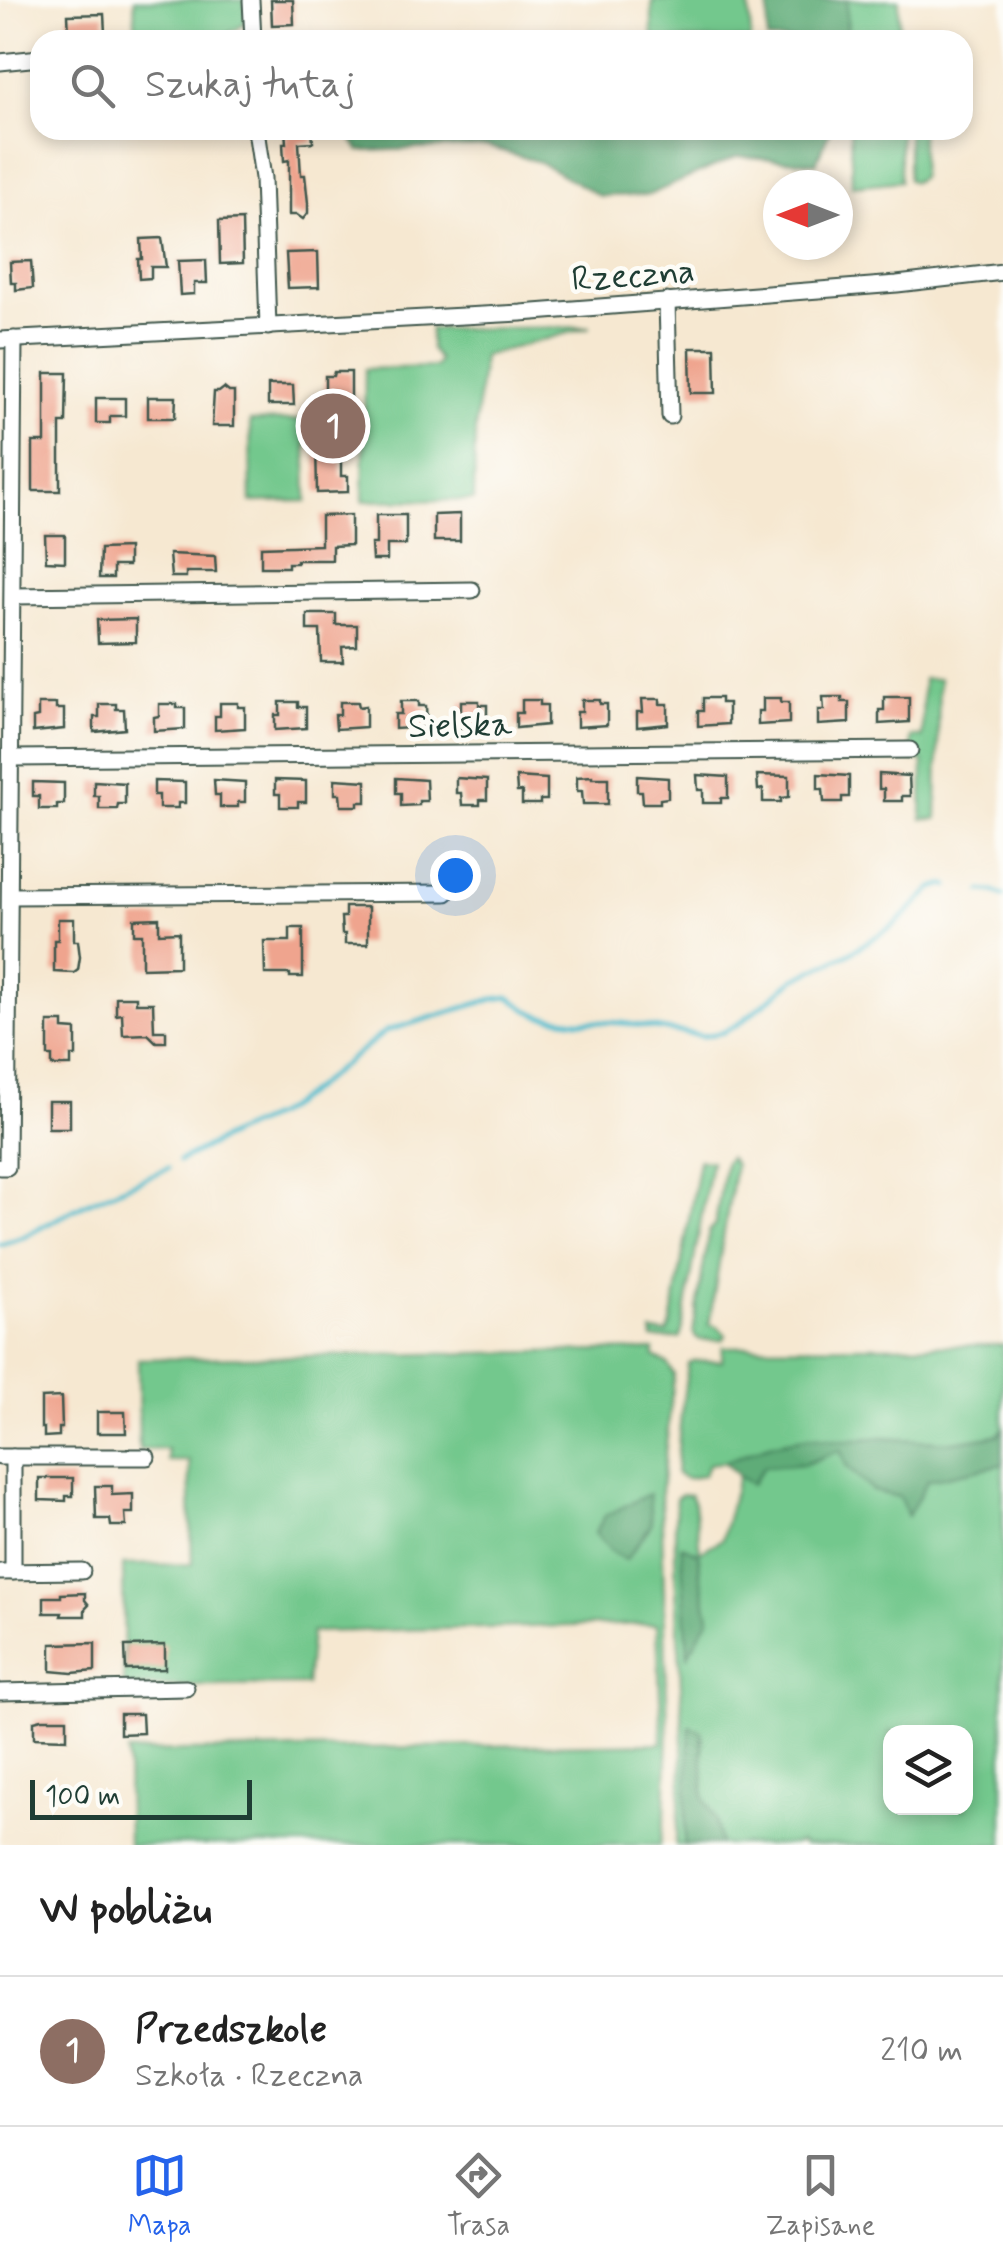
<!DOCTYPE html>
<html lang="pl">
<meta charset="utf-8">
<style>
:root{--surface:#fff;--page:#f6f6f6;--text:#222;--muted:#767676;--line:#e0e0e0;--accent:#2563eb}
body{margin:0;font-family:Mynerve,sans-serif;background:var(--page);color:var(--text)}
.controls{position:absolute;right:30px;bottom:30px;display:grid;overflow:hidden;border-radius:20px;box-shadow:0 5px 15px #0003}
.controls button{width:90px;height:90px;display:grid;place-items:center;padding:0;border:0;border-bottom:2px solid var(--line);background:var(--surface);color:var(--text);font:50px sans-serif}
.compass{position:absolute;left:763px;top:170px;width:90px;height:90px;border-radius:50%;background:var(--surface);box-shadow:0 5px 15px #0003;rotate:270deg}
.scale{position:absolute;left:30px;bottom:25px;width:222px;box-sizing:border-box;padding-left:10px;border:5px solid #1f3d34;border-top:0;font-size:28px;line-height:35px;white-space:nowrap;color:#1f3d34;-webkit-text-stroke:8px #fdfcf7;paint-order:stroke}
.you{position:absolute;left:455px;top:875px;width:35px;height:35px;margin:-25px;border:8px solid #fff;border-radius:50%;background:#1a73e8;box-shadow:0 0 0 15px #1a73e833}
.badge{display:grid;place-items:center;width:65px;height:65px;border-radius:50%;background:var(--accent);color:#fff;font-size:32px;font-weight:700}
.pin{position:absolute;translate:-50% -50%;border:5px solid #fff;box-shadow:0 2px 10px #0006}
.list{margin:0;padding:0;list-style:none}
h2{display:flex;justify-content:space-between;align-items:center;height:130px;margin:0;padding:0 40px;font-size:42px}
h2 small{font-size:32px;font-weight:400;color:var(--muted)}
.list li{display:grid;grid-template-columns:65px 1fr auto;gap:30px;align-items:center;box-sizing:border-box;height:150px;padding:0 40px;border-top:2px solid var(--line)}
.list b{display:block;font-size:38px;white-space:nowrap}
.list p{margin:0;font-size:32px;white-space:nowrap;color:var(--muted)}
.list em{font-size:32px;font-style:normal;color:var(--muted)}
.icon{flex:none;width:55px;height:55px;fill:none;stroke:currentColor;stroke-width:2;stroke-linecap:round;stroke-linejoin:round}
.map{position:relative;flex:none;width:1003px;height:1845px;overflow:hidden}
.search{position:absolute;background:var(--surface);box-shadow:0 5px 15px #0003;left:30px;right:30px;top:30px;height:110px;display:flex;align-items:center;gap:25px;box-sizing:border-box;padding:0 35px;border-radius:30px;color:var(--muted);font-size:38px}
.sheet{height:280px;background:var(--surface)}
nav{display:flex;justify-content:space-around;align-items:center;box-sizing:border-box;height:140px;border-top:2px solid var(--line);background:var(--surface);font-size:28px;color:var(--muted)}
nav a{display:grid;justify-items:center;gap:5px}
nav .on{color:var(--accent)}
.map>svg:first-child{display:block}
.green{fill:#73c88d;stroke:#498260;stroke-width:2.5;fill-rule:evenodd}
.forest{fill:#5eac78;stroke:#3e7456;stroke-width:2.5}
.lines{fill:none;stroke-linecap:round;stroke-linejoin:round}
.stream{stroke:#50bbcc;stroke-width:5}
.building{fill:#efa48e}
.minor-casing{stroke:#3f574c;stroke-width:19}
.minor{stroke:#fff;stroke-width:15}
.labels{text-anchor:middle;stroke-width:9;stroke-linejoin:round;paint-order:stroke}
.street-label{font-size:35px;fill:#1f3d34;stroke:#fdfcf7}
</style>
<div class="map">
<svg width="1003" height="1845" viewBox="0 0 1003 1845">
<rect width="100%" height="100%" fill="#fdfcf7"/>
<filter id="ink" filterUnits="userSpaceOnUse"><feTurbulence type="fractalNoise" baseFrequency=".01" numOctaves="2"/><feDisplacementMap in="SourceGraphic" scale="20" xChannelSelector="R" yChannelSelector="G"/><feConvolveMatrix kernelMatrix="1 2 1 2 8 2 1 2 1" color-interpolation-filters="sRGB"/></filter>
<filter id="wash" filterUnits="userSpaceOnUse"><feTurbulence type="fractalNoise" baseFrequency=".0048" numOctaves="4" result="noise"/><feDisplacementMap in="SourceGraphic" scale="40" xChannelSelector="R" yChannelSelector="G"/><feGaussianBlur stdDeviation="2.25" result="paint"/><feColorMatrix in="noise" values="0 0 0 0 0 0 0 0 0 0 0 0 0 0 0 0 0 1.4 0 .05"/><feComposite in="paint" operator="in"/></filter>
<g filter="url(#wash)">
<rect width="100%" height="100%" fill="#f6e8d1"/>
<g class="green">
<path d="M 134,0 L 245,0 L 245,22 C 227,45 164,40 136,40 Z"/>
<polygon points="652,0 749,0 751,40 658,40 652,33"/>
<rect x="847" y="0" width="52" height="40"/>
<polygon points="850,130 900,130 900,181 852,186"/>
<polygon points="908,130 921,130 921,177 913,182 908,180"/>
<polygon points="590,327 483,356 475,431 474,500 363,501 365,369 436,367 439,360 431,349 430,329"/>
<polygon points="306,420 307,501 251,502 250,421"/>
<polygon points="923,679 939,679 937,819 922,819 923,761 911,760 911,737 922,737"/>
<polygon points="729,1157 735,1165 709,1325 717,1326 726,1335 723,1340 701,1340 696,1338 693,1332 709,1231 715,1225 725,1162"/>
<polygon points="699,1160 711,1161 682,1331 680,1338 653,1339 652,1332 667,1333 671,1325"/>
<path d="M 1003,1345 L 1003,1429 L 998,1435 L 954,1442 L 875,1438 L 843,1441 L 811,1437 L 772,1444 L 724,1462 L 708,1464 L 704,1475 C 693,1477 686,1482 676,1473 L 681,1414 L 688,1364 L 693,1361 L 722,1361 L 723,1347 Z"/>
<polygon points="654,1350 654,1357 667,1363 674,1374 661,1491 668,1731 665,1816 660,1845 128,1845 127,1752 662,1743 657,1624 311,1632 306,1685 124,1687 123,1565 192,1564 189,1461 168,1461 167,1449 139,1450 138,1359"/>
<path d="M 840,1450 L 847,1467 L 873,1491 L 899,1496 L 927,1480 L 1003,1464 L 1003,1845 L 802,1845 L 801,1842 L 791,1845 L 720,1845 L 716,1820 L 704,1798 L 702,1732 L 691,1727 L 684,1845 L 675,1845 C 694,1730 670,1614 676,1498 L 682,1494 L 690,1495 L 694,1503 L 700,1552 L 722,1539 L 738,1476 L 752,1484 L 762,1467 L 805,1464 ZM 699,1553 L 700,1574 L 709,1618 L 688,1652 L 683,1554 ZM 890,1732 L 966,1732 L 966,1808 L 890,1808 Z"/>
</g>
<g class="forest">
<polygon points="772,0 847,0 847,40 767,40 769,2"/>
<polygon points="354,130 830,130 816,163 738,156 649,195 600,196 539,162 486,146 360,151 350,137"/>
<polygon points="1003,1429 1003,1464 928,1480 908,1516 899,1497 873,1491 847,1467 840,1450 805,1464 763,1467 752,1484 738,1476 724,1462 772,1444 811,1437 843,1441 875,1438 954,1442 998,1435"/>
<polygon points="649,1494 651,1525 626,1560 613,1553 595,1533 605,1516"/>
<polygon points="681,1546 699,1553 700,1574 709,1618 688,1655"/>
<polygon points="690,1726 702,1732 704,1798 716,1820 720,1845 684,1845"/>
</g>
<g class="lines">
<g class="stream">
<polyline points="982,891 994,892 1003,896"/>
<polyline points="179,1161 234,1133 276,1115 304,1096 386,1031 493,999 509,997 528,1010 541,1016 578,1021 622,1023 704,1036 724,1032 740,1023 795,979 848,954 896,924 933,888 943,885 949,886"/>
<polyline points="0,1244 23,1237 85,1204 168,1168"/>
</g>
</g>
<g id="blocks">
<g class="building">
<polygon points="271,0 293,0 294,24 272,25"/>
<polygon points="104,14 105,33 69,34 68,15"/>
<polygon points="285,130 312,130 313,142 299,143 301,175 305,175 308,203 308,213 303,219 297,215 289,215 289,160 284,161 283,143 286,143"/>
<polygon points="242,220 243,263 220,264 219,221"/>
<polygon points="162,238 166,267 151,267 151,278 139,279 138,259 142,259 141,239"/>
<polygon points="318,252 319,287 288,288 286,253"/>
<polygon points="206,260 207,283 194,283 194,294 180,295 178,261"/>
<polygon points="31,261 33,288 16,290 16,283 11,283 10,262"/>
<polygon points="690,348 715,348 716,393 691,393"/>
<polygon points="334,372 351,372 351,398 334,398 334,391 325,391 325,376 333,376"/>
<polygon points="45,373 67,373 66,423 60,423 60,491 33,491 33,442 45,442"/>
<polygon points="268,385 293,385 294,405 268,405"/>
<polygon points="224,388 229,392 234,392 234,426 212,426 214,392 219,392"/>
<polygon points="148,397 176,397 175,418 148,418"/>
<polygon points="96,398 125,398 125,416 110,416 110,423 96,423"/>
<polygon points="316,442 336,442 336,456 341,456 341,476 348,476 348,492 317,493"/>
<polygon points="460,514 460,541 434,541 434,515"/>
<polygon points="351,515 351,545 332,546 332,560 297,560 297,563 288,563 288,567 261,567 261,547 321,545 321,516"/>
<polygon points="376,515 406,515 406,545 387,545 387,560 372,560 371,544 376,544"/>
<polygon points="45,535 65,535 65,562 46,561"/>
<polygon points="128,548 128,566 113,566 113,578 99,578 100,549"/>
<polygon points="169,554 215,556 216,572 186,572 186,577 171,577"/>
<polygon points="307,614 336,614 336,625 357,625 357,646 342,647 343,662 321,662 320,630 307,630"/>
<polygon points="136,619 136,642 98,643 97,620"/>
<polygon points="823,697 842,697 842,702 849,702 849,723 818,725 818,710 824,710"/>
<polygon points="884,697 909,697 909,722 879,724 879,710 884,710"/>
<polygon points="703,698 721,698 721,703 728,703 728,724 698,726 698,711 703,711"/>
<polygon points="763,698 781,698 781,702 789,702 789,723 758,725 758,711 763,711"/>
<polygon points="642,699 660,699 660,704 668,704 668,724 637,727 637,712 643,712"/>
<polygon points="522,700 540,700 540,705 547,705 547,725 516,728 516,713 522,713"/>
<polygon points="582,700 600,700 600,704 607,704 607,725 577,727 577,712 582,712"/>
<polygon points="401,701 419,701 419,706 426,706 427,727 395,729 395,714 401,714"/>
<polygon points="461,701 479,701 479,705 487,705 487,726 456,728 456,714 461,714"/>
<polygon points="280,702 298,702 298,707 306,707 306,728 275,730 275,715 280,715"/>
<polygon points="340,702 358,702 359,707 366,706 366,727 336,729 335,715 340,715"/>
<polygon points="220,703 238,703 238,707 245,707 245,728 215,730 215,716 220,716"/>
<polygon points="38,704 56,704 56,709 64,709 64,729 33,732 33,718 38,717"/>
<polygon points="99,704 116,704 116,709 124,709 125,729 94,732 94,717 99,717"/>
<polygon points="159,704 177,704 177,708 185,708 185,729 154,731 154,717 159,716"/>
<polygon points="818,774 849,776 849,797 842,797 842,802 824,802 823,789 818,789"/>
<polygon points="879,774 909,776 910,796 902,796 902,801 884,801 884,789 879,789"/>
<polygon points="697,775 728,777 728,798 721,798 721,803 703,803 703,790 698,790"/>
<polygon points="757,775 789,776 789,797 781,798 781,802 763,802 763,789 758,790"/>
<polygon points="592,776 592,778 608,778 608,804 583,804 582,791 577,791 577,777"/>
<polygon points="637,776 668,778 668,798 660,799 660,803 643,803 642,791 637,791"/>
<polygon points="516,777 547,779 547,800 540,800 540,804 522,804 522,792 517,792"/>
<polygon points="396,778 426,780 427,801 419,801 419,805 401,806 401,793 396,793"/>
<polygon points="456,778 487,780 487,800 480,800 480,805 462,805 461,793 456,793"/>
<polygon points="335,779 366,781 366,802 358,802 358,806 341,806 340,794 335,794"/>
<polygon points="214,780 245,782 245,802 238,802 238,807 220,807 220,795 215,795"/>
<polygon points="275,780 306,781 306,802 298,802 298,807 280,807 280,794 275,794"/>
<polygon points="94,781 125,783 125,804 118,804 117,809 99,809 99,796 94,796"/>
<polygon points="154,781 185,782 185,803 178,803 178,808 159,808 159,795 154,795"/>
<polygon points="33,782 64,783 64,804 57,804 57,809 39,809 39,796 33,796"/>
<polygon points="345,907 368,907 368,944 345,944 345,934 342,934 341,917 345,917"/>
<polygon points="159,918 159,933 179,932 179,967 142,968 142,934 134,934 134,919"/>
<polygon points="58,919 74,919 74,941 78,941 80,957 78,970 74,973 54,972 54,940 58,940"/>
<polygon points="290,928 303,928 303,977 290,977 290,974 265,974 264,941 290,941"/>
<polygon points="116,997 136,997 136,1003 153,1003 154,1031 166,1031 166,1042 156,1042 148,1034 123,1035 122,1014 116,1015"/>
<polygon points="48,1022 63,1022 63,1029 76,1030 76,1056 71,1056 71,1066 52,1066 52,1056 48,1056"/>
<rect x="48" y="1101" width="22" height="27"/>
<polygon points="61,1397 62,1428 59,1428 59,1436 44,1437 44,1428 41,1428 41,1398"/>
<polygon points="97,1412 125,1412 126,1433 97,1433"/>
<polygon points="39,1478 73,1478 73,1496 66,1496 66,1501 39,1500"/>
<polygon points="95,1486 112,1486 112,1495 133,1494 133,1513 125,1513 126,1526 111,1526 110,1519 96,1519"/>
<polygon points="85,1593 85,1600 89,1605 85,1609 85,1616 61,1616 62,1613 44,1613 44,1597 61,1597 61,1594"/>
<polygon points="95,1643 95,1671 72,1673 51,1671 51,1644"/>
<polygon points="165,1645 165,1669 126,1670 125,1646"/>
<polygon points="120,1714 142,1714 143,1733 120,1734"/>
<polygon points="42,1719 67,1719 67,1739 34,1738 34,1721"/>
</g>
</g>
</g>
<g filter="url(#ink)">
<use href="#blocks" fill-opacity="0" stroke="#3f574c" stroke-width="2.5"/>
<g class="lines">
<defs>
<g id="minor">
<polyline points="251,0 253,40"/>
<polyline points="0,62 40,58"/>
<polyline points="256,130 263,178 268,327"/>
<polyline points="667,301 670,416"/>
<polyline points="0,340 521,313 897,284 1003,272"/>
<polyline points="13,596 472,590"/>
<polyline points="11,758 910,750"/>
<polyline points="10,896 446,893"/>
<polyline points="0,1167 7,1167 14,339"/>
<polyline points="0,1457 147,1457"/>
<polyline points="13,1457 13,1572"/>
<polyline points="0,1572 82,1571"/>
<polyline points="0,1692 186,1688"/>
</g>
</defs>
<use href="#minor" class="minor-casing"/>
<use href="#minor" class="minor"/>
</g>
</g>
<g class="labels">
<g class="street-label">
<text transform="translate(633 274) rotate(-4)" y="12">Rzeczna</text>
<text transform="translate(460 724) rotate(-1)" y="12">Sielska</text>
</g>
</g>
</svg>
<div class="controls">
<button><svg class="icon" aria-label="layers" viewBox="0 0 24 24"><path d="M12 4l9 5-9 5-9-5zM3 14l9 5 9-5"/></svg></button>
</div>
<svg class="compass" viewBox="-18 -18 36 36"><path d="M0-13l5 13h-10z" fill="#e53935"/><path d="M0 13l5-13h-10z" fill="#767676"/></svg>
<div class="scale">100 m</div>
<div class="you"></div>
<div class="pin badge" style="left:333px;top:426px;background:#8d6e63">1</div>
<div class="search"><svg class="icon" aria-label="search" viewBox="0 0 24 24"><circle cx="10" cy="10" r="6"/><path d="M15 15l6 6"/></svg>Szukaj tutaj</div>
</div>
<section class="sheet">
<h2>W pobliżu<small></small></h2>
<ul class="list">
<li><span class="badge" style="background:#8d6e63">1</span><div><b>Przedszkole</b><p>Szkoła · Rzeczna</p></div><em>210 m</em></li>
</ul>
</section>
<nav>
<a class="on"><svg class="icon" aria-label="map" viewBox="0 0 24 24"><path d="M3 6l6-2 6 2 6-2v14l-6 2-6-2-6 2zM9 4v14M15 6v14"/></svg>Mapa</a>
<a><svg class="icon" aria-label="directions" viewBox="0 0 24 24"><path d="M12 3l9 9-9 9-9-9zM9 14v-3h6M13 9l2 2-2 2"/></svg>Trasa</a>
<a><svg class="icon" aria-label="saved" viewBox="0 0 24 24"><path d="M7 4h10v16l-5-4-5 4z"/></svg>Zapisane</a>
</nav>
